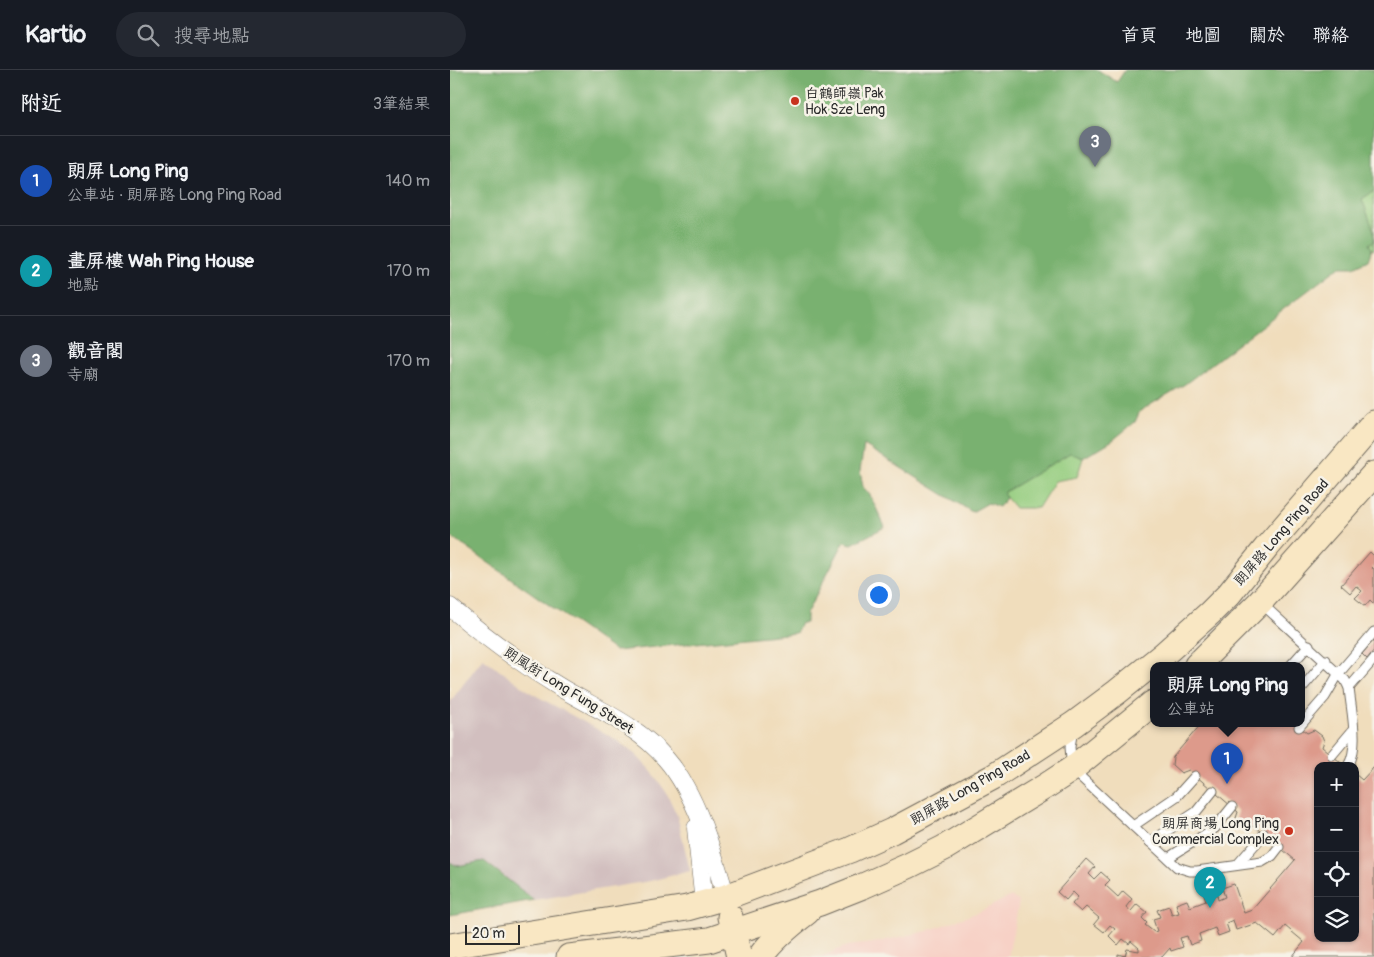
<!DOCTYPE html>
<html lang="zh-TW">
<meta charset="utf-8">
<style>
:root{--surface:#171b24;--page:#242831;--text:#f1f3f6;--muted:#9ea1a6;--line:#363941;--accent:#c8321e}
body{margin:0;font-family:Pangolin,"LXGW WenKai TC",sans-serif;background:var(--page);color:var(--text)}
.controls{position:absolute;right:15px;bottom:15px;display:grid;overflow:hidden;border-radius:10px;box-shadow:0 1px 4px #0004}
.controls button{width:45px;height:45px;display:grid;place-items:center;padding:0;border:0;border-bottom:1px solid var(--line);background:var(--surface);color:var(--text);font:25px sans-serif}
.scale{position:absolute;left:15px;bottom:12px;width:55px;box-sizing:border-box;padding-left:5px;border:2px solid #2b2b2b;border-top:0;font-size:14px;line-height:18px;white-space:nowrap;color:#2b2b2b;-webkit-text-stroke:4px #f7f3e8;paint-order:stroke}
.you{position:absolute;left:428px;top:524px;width:18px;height:18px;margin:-12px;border:4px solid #fff;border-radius:50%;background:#1a73e8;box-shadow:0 0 0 8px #1a73e833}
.badge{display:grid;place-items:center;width:32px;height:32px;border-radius:50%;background:var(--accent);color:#fff;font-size:16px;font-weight:700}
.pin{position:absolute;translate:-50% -41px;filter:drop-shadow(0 1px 2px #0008)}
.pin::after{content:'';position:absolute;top:26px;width:18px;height:15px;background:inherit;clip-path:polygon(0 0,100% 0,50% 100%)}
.popup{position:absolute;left:700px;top:592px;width:155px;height:65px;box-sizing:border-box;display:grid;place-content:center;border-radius:10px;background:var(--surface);filter:drop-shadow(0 1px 4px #0005);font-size:16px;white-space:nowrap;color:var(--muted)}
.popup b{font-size:19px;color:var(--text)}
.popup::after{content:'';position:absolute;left:50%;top:100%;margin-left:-10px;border:10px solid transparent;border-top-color:var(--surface)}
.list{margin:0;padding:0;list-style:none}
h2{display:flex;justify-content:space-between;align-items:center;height:65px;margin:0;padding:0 20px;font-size:21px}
h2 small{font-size:16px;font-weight:400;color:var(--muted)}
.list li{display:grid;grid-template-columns:32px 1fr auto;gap:15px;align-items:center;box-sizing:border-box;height:90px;padding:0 20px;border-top:1px solid var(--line)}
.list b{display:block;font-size:19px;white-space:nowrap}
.list p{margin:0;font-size:16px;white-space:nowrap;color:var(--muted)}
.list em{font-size:16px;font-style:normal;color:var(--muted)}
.icon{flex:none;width:28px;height:28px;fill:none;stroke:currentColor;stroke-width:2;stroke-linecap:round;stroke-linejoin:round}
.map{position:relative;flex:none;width:924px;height:887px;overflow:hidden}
header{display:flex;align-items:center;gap:30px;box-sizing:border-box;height:70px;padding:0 25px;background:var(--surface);border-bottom:1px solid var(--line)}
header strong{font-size:24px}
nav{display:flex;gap:28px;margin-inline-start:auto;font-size:18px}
.search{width:350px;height:45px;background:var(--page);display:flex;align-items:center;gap:12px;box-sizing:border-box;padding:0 18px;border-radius:28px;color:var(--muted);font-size:19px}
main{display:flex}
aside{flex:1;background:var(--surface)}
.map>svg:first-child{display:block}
.built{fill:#f7d1c6}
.industrial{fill:#d2bfbf}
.green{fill:#97ce81;stroke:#617c56}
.forest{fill:#79b16f;stroke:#526e4d}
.building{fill:#dd9a8b}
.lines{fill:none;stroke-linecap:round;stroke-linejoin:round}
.service-casing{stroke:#70695e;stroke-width:11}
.minor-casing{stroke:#70695e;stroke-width:19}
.secondary-casing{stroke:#70695e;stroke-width:27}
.service{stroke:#fff;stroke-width:9}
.minor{stroke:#fff;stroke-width:18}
.secondary{stroke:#f9e7c3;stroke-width:25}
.poi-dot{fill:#c8321e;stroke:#f7f3e8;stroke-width:2}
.labels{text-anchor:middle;stroke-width:5;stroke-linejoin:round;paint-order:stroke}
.poi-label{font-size:14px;fill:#2b2b2b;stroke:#f7f3e8;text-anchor:start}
.street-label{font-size:14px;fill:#2b2b2b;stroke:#f7f3e8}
</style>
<header>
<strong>Kartio</strong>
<div class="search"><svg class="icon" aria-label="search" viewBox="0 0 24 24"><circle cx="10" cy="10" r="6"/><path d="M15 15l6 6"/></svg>搜尋地點</div>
<nav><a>首頁</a><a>地圖</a><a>關於</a><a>聯絡</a></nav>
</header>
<main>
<aside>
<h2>附近<small>3筆結果</small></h2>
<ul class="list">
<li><span class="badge" style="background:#1a4fb4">1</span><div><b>朗屏 Long Ping</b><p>公車站 · 朗屏路 Long Ping Road</p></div><em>140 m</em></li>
<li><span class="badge" style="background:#0f9aa8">2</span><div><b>畫屏樓 Wah Ping House</b><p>地點</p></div><em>170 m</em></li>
<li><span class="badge" style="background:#6b7280">3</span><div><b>觀音閣</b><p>寺廟</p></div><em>170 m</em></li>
</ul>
</aside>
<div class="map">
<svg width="924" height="887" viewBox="0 0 924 887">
<rect width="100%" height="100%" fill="#f7f3e8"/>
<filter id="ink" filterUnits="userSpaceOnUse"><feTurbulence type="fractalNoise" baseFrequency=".02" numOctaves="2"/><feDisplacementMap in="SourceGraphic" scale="10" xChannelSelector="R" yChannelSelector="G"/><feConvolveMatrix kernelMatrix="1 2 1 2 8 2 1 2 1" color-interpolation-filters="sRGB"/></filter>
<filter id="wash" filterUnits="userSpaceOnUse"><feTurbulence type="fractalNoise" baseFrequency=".0096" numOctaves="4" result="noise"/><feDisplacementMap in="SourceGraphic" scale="20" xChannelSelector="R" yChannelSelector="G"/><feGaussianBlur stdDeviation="1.12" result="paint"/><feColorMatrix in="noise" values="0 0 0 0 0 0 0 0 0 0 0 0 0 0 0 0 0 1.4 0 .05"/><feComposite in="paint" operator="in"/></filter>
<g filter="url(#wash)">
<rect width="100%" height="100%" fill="#f0ddbc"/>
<polygon class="built" points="561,826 569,832 558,887 370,887 397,876 423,873 477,861 529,842"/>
<polygon class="industrial" points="33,588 83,624 165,669 185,684 202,702 216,722 227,745 240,801 200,811 84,830 35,791 7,796 0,792 0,632"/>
<g class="green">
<polygon points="924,121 924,180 922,179 897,138"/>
<polygon points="587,369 633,388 627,407 605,411 588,438 565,438 535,402"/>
</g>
<g class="forest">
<polygon points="0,0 648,0 667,12 675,0 924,0 924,121 912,129 924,161 924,171 919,174 922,179 918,190 904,197 889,197 735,314 690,341 685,352 663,370 633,388 620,383 553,423 556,428 549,437 538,433 522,442 414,375 410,401 413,417 420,425 435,457 402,474 394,472 356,544 356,553 351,553 346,563 165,581 0,466"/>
<polygon points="34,791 84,830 0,845 0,792 7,796"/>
</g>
<g id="blocks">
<g class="building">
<polygon points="920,482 924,486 924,496 922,498 924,499 924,534 920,530 915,536 905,528 912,521 906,516 900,523 891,515"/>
<polygon points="924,570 924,580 917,589 912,584"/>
<polygon points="752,653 845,653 857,663 864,660 872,666 874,671 872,677 895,696 868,696 868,868 905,868 905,704 912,710 924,697 924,887 842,887 854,872 835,856 825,868 807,853 786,860 783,850 776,853 779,862 768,866 765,858 749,864 751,871 740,875 737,866 730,868 733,877 721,881 720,878 712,887 668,887 668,884 675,886 677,879 689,881 689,878 681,871 679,874 673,869 668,875 659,866 665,859 660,855 654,862 644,854 649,848 636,837 631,842 622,834 628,827 623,822 616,830 607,822 636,789 645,797 639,804 644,809 651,802 660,810 655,815 668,827 673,821 682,829 676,837 681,841 687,834 697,842 692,848 697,853 695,855 704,862 707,861 703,849 710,847 707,840 719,836 722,845 729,843 726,834 737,830 740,837 756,831 754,824 766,821 768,830 775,827 772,818 784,814 794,843 802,840 845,790 804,756 796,758 789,753 786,748 788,742 739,700 731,703 722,695 723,687"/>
</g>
</g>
</g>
<g filter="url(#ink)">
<use href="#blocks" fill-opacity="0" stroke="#70695e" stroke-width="1"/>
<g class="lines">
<defs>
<g id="service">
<path d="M 810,532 L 895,610 L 899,618 C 901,640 910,677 898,696"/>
<polyline points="841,595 859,575"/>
<polyline points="899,618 924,589"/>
<polyline points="851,619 876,590"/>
<polyline points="849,657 875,627 889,603 924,562"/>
<polyline points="623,659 620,677 622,699 727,797 740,801 747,801 812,792 822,786 829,777"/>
<polyline points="882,685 903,660"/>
<polyline points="683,756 727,726 745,706"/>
<polyline points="700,772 746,742 763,721"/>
<polyline points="718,788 765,758 782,737"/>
<polyline points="787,795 814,764"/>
</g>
<g id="minor">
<path d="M 0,537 C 35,567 73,595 113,619 C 150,641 187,655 216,689 C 246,723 263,783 276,827"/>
<polyline points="246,758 254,833"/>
</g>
<g id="secondary">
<polyline points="747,595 810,532 924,404"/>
<polyline points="280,847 289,887"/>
<polyline points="0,876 237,838 276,827 400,780 442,761 543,707 624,654 667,622 713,585 760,543 779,524 817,477 924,353"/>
<polyline points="119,887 259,870 370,833 413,816 458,796 494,778 596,716 622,699 703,633"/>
<path d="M 310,887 C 323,869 340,855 357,842"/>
</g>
</defs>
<use href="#service" class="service-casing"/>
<use href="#minor" class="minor-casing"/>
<use href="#secondary" class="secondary-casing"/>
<use href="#service" class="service"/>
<use href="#minor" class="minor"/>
<use href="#secondary" class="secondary"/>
</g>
</g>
<g class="poi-dot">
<circle cx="345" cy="31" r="5"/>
<circle cx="839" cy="761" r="5"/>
</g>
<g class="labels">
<g class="poi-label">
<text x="355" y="28">白鶴師嶺 Pak<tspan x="355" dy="16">Hok Sze Leng</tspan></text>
<text x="829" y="758" text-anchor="end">朗屏商場 Long Ping<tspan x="829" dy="16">Commercial Complex</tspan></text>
</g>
<g class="street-label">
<text transform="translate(831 462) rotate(-49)" y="5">朗屏路 Long Ping Road</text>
<text transform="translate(119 620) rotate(32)" y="5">朗風街 Long Fung Street</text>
<text transform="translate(520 717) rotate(-30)" y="5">朗屏路 Long Ping Road</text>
</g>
</g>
</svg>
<div class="controls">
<button>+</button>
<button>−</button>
<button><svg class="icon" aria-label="locate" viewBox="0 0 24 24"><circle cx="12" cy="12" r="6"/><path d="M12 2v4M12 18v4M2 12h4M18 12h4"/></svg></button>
<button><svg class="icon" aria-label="layers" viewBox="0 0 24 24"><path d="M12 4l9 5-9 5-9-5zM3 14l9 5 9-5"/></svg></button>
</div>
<div class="scale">20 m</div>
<div class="you"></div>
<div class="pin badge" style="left:777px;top:714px;background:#1a4fb4">1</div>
<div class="popup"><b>朗屏 Long Ping</b>公車站</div>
<div class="pin badge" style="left:760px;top:838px;background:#0f9aa8">2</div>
<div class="pin badge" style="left:645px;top:97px;background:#6b7280">3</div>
</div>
</main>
